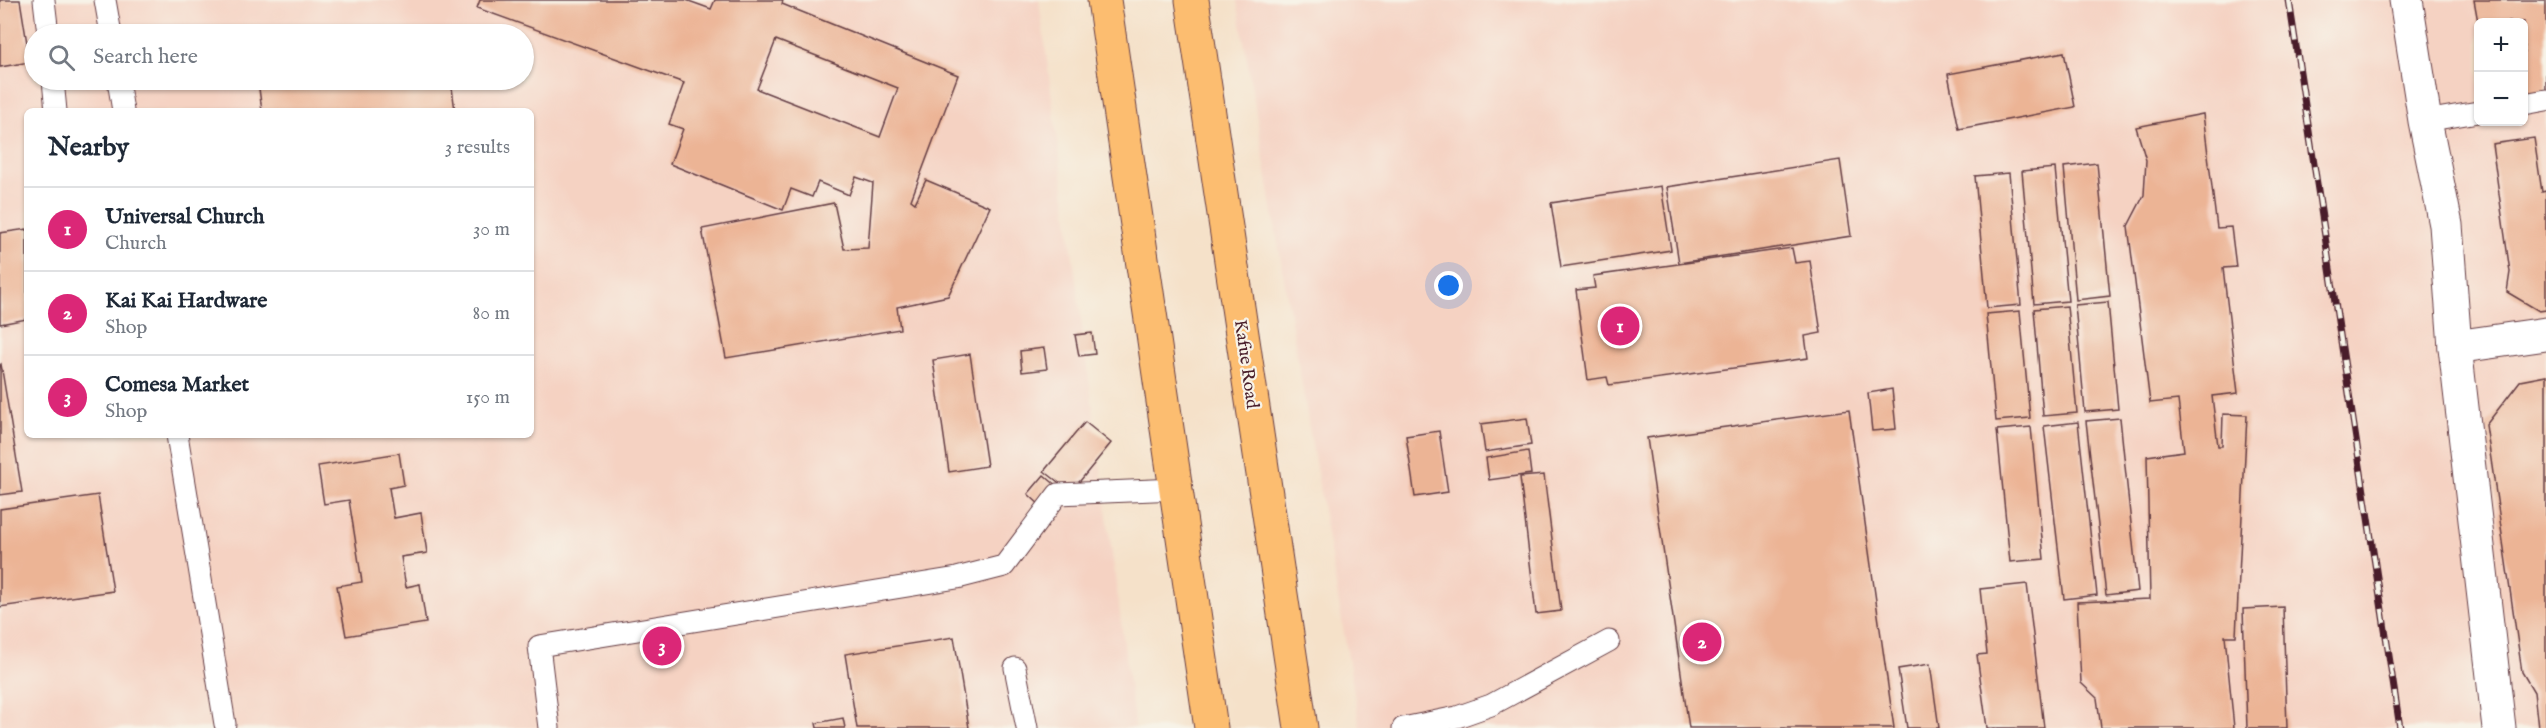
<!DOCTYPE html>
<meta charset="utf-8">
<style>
:root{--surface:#fff;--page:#f2f2f3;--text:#1f2937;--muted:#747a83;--line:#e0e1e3;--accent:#db2777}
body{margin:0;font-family:"IM FELL English",serif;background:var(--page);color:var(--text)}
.controls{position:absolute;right:18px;top:18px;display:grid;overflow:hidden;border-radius:9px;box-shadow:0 2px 4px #0004}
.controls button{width:54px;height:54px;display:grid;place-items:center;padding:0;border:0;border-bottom:2px solid var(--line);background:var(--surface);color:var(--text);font:30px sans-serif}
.you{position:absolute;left:1449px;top:286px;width:21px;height:21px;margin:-15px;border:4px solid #fff;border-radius:50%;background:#1a73e8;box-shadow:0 0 0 9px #1a73e833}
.badge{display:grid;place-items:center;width:39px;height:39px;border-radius:50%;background:var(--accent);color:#fff;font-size:20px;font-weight:700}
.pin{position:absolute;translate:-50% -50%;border:3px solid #fff;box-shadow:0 2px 6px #0006}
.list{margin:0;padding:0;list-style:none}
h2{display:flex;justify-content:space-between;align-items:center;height:78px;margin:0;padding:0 24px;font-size:26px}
h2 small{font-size:20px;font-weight:400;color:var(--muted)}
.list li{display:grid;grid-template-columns:39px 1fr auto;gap:18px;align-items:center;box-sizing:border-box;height:84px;padding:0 24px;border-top:2px solid var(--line)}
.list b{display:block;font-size:22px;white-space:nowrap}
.list p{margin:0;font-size:20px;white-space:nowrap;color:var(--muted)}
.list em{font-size:20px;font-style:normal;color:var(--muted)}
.icon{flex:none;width:33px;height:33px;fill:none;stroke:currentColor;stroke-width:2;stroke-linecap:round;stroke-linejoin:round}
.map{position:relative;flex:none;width:2546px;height:728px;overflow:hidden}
.search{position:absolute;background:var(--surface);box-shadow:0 2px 4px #0004;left:24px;top:24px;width:510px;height:66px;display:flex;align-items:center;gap:15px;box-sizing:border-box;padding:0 21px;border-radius:33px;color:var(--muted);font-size:22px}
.panel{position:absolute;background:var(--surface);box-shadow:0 2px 4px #0004;left:24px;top:108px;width:510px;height:330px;border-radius:9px}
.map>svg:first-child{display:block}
.built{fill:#f5d2c2;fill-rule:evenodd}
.building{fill:#ecb495;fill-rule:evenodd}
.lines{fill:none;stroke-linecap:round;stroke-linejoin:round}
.service-casing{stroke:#643c43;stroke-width:23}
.minor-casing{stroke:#643c43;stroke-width:35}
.primary-casing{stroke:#643c43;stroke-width:35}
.service{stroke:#fff;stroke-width:21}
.minor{stroke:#fff;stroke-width:33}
.primary{stroke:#fcbd6f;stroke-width:33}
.rail-casing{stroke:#4a1f2b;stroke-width:7}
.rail{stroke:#f7f3e8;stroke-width:4.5;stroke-dasharray:14;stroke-linecap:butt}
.labels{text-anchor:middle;stroke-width:4.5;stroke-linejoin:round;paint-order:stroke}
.street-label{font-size:18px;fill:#4a1f2b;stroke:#f7f3e8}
</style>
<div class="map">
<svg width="2546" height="728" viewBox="0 0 2546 728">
<rect width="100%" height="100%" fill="#f7f3e8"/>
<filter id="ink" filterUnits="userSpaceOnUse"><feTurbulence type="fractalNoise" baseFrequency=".0167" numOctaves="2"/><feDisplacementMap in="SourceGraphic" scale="12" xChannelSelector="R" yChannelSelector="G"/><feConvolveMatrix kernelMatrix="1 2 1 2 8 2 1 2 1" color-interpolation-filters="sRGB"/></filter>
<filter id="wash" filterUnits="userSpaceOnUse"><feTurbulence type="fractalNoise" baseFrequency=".008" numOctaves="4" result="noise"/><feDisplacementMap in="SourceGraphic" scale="24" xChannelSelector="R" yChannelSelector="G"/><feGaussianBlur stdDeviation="1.35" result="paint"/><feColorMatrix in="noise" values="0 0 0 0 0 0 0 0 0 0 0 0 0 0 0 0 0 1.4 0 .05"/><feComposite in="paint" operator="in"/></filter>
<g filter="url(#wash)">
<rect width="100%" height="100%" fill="#f5e1c9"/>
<g class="built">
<path d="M 0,0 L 1039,0 L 1135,728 L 0,728 ZM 34,34 L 524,34 L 524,80 L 34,80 ZM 27,111 L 531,111 L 531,435 L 27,435 Z"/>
<path d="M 1237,0 L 2546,0 L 2546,728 L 1360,728 ZM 2478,22 L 2524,22 L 2524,122 L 2478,122 Z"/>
</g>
<g id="blocks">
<g class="building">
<polygon points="0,0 20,0 30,62 0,67"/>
<path d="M 480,0 L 686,0 L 711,9 L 715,0 L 783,0 L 782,4 L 958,75 L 911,200 L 915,203 L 926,180 L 990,207 L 948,296 L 897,307 L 900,329 L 726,358 L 702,229 L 834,203 L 844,249 L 868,248 L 873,183 L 856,177 L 849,195 L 818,182 L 812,197 L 791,189 L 783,210 L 670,164 L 683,129 L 669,124 L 684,83 L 477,8 ZM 776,40 L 898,88 L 880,137 L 757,89 Z"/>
<polygon points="2474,0 2546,0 2546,95 2524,98 2524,22 2478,22"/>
<polygon points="2064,52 2075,107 1959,129 1948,74"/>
<polygon points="271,80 451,80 455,111 262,111 258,81"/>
<polygon points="2203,114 2217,228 2231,227 2236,267 2223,268 2238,393 2212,396 2218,446 2222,446 2223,414 2247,415 2236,636 2225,636 2234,728 2101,728 2097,698 2081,683 2077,602 2150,599 2147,456 2184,451 2178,400 2150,403 2128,226 2144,195 2146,160 2136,127"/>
<polygon points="2534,138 2542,192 2546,191 2546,310 2539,311 2507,292 2510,272 2492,144"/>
<polygon points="1840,160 1851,236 1679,263 1667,187"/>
<polygon points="2097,163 2110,296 2076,300 2064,167"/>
<polygon points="2055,168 2068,301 2034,304 2022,171"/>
<polygon points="2009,173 2021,305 1987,308 1975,176"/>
<polygon points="1661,186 1671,250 1561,267 1551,203"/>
<polygon points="27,229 27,319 0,324 0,233"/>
<polygon points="1792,248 1795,263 1810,261 1821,333 1805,336 1808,358 1609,385 1607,377 1588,380 1576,290 1595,288 1593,276"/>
<polygon points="2108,302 2118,409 2085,412 2075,305"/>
<polygon points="2067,306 2077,413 2043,416 2034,309"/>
<polygon points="2020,311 2030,418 1996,421 1986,314"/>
<polygon points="1092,333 1095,354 1079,356 1075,335"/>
<polygon points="1044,348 1047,369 1022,372 1020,351"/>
<polygon points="970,354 987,466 949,472 933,360"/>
<polygon points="1,364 22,492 0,495 0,365"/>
<polygon points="2546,376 2546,728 2538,728 2534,692 2522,672 2486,425 2520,381"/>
<polygon points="1892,389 1896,429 1872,431 1868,393"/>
<polygon points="1849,410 1894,728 1689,728 1647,438"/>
<polygon points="1527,418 1531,445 1485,452 1481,424"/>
<polygon points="2120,418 2138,591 2106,595 2086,421"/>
<polygon points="1085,422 1111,443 1071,492 1044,471"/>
<polygon points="2078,422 2097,595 2064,599 2044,426"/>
<polygon points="2031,427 2044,559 2010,562 1997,430"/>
<polygon points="1439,431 1448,492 1415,497 1406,436"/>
<polygon points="1528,451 1531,474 1489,480 1486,458"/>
<polygon points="399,453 404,485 389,488 394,518 421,513 427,553 401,557 406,587 420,584 426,623 346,636 337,586 362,582 349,500 324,504 318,466"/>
<polygon points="1044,475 1059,488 1042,507 1028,494"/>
<polygon points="1544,475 1561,611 1536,614 1520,477"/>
<polygon points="98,495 113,591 0,607 0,509"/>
<polygon points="2027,584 2044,728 1987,728 1977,655 1987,654 1980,589"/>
<polygon points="2283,607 2287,728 2247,728 2243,609"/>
<polygon points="954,637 969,728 857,728 845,654"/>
<polygon points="1930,664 1939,728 1907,728 1898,669"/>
<polygon points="843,718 845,728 817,728 816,723"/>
</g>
</g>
</g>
<g filter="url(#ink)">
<use href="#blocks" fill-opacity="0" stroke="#643c43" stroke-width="1.5"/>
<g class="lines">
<defs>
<g id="service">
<polyline points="44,0 48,34"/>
<polyline points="105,0 111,34"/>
<polyline points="53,80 56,111"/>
<polyline points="118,80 123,111"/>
<polyline points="2524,104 2546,100"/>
<polyline points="2425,121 2478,112"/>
<polyline points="177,435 225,724"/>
<polyline points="1015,668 1027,728"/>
<polyline points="549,728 539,646 957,578 1004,566 1058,494 1177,489"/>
<polyline points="1403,728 1457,717 1491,705 1609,641"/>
</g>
<g id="minor">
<polyline points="2406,0 2425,121 2446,225 2455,347 2499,728"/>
<polyline points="2455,347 2546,334"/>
</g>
<g id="primary">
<polyline points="1104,0 1211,728"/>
<polyline points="1192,0 1301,728"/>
</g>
</defs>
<use href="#service" class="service-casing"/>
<use href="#minor" class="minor-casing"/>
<use href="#primary" class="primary-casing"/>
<use href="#service" class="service"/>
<use href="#minor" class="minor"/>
<use href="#primary" class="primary"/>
<defs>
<polyline id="rail" points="2289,0 2400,728"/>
</defs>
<use href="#rail" class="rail-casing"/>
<use href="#rail" class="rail"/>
</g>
</g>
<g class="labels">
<g class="street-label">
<text transform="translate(1247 364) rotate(82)" y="6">Kafue Road</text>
</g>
</g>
</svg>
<div class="controls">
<button>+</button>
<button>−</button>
</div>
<div class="you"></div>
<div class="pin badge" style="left:1620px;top:326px">1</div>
<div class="pin badge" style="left:1702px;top:642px">2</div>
<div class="pin badge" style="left:662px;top:646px">3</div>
<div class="search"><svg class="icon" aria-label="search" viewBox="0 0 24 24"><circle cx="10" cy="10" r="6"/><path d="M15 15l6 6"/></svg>Search here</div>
<section class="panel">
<h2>Nearby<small>3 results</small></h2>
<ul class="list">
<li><span class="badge">1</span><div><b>Universal Church</b><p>Church</p></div><em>30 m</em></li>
<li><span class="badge">2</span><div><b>Kai Kai Hardware</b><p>Shop</p></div><em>80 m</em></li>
<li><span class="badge">3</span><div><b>Comesa Market</b><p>Shop</p></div><em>150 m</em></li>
</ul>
</section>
</div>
